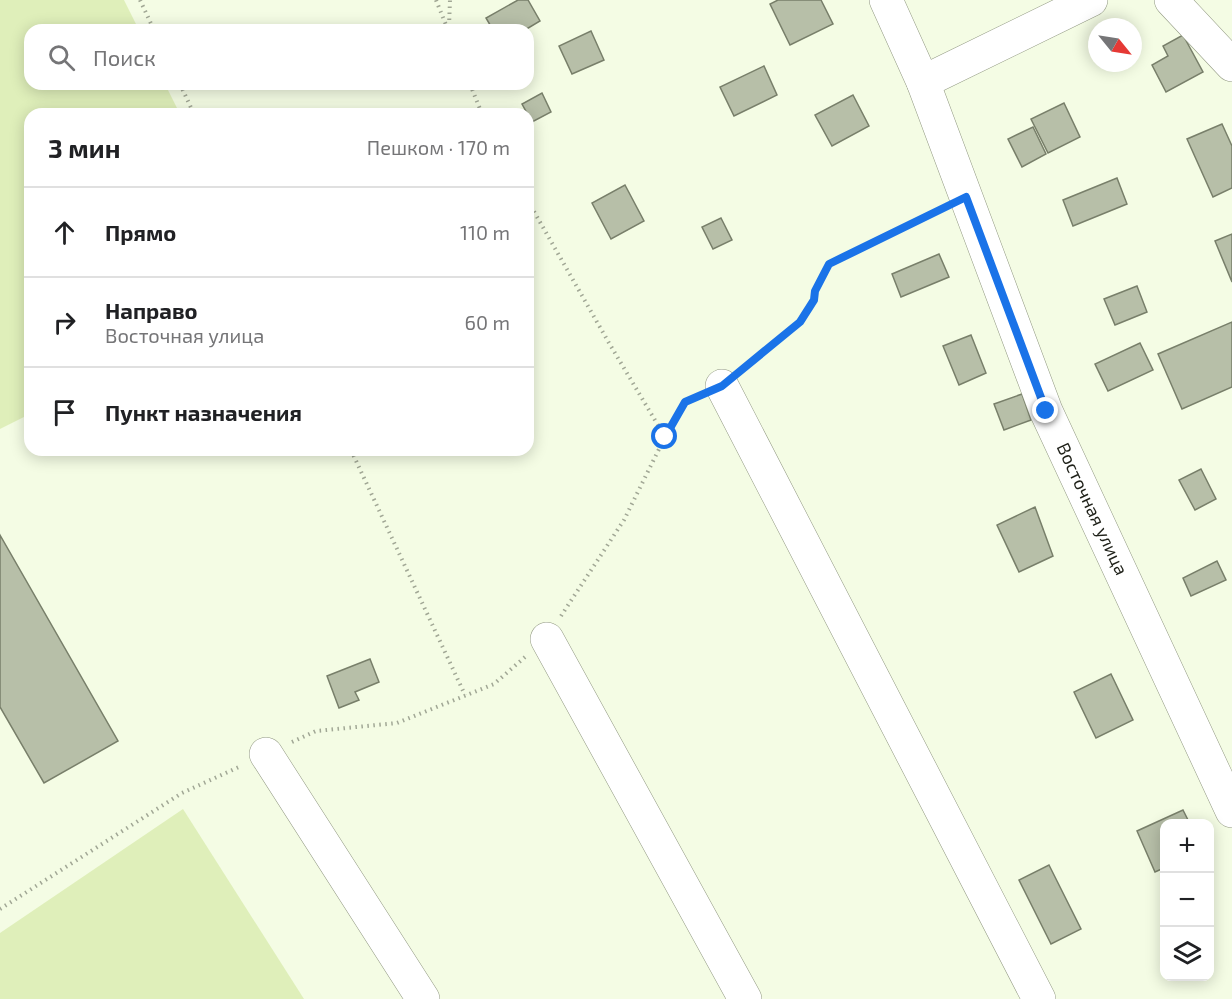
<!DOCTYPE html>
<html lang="ru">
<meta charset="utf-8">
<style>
:root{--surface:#fff;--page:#f6f6f6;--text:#202124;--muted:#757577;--line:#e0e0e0}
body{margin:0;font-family:"Exo 2",sans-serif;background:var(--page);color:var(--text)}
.controls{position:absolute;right:18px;bottom:18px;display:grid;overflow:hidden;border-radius:12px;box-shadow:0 3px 15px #0003}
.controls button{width:54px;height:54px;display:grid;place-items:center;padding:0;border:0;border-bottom:2px solid var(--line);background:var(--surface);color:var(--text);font:30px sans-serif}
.compass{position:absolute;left:1088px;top:18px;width:54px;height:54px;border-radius:50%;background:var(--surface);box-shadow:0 3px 15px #0003;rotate:120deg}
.stop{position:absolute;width:18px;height:18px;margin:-14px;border:4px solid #1a73e8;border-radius:50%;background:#fff}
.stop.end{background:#1a73e8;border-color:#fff;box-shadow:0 2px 6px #0008}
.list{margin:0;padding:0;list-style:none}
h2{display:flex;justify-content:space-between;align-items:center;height:78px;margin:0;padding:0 24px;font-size:26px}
h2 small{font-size:20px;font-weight:400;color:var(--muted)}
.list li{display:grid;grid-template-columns:39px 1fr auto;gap:18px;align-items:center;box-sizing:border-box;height:90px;padding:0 24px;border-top:2px solid var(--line)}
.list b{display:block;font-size:22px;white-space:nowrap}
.list p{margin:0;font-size:20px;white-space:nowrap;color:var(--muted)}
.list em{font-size:20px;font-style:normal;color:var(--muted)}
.icon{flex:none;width:33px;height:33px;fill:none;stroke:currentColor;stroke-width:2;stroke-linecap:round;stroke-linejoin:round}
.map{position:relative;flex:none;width:1232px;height:999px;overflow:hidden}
.search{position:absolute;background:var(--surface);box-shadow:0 3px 15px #0003;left:24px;top:24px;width:510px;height:66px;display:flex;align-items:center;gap:15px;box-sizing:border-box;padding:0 21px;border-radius:18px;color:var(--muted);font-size:22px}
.panel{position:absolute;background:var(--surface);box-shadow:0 3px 15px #0003;left:24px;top:108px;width:510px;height:348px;border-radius:18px}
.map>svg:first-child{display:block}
.green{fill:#dfefba}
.building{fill:#b7bfa8;stroke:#787f6a;stroke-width:1.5}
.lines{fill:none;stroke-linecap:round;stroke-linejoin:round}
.minor-casing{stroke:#929983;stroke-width:34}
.path{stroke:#a1a795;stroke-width:4;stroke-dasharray:1.5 4.5;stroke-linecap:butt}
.minor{stroke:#fff;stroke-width:33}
.route{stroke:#1a73e8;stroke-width:8}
.labels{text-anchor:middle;stroke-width:5;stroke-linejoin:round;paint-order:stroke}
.street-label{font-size:18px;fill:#1f2119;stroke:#fff}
</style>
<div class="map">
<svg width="1232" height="999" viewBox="0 0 1232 999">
<rect width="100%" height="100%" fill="#f4fce4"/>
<g class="green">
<polygon points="0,0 124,0 139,30 30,30 30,84 165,84 180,114 30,114 30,414 0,429"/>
<polygon points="183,809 304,999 0,999 0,933"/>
</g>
<g class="building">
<polygon points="518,0 528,0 540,21 525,30 493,30 486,18"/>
<polygon points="778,0 821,0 833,24 790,45 770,4"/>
<polygon points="591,31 604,60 572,74 559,46"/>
<polygon points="1183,35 1203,72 1166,92 1152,65 1168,56 1163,46"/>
<polygon points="764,66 777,95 734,116 720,87"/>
<polygon points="542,93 551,112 532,122 522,104"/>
<polygon points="853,95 869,126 832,146 815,115"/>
<polygon points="1064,103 1080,137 1048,153 1031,119"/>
<polygon points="1222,124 1232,146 1232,188 1213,197 1187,139"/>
<polygon points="1033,127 1046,154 1022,167 1008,139"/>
<polygon points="1117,178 1127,204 1073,226 1063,200"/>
<polygon points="625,185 644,221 611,239 592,203"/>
<polygon points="721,218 732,240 713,249 702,227"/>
<polygon points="1232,234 1232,282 1215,241"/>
<polygon points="939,254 949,277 901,297 892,274"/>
<polygon points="1137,286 1147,312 1115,325 1104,299"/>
<polygon points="1232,322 1232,387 1182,409 1158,354"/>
<polygon points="971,335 986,373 959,385 943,346"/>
<polygon points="1140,343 1153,370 1108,391 1095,364"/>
<polygon points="1022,394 1031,420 1004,430 994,404"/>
<polygon points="1201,469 1216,499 1195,510 1179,480"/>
<polygon points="1035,507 1053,556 1019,572 997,525"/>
<polygon points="0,535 118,741 44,783 0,707"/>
<polygon points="1217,561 1226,580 1191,596 1183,578"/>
<polygon points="370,659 379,682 355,692 359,700 339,708 327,676"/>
<polygon points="1111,674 1133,720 1096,738 1074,692"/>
<polygon points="1183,810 1190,824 1164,824 1164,868 1155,872 1137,831"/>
<polygon points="1049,865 1081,929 1051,944 1019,880"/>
</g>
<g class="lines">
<defs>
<g id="minor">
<polyline points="886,0 923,82 1046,411 1232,811"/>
<polyline points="1171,0 1232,65"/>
<polyline points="923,82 1091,0"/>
<polyline points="722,386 1039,999"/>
<polyline points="547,639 745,999"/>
<polyline points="266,754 423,999"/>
</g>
</defs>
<use href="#minor" class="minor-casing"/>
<g class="path">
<polyline points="140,0 154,30"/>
<polyline points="436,0 448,30"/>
<polyline points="449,26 450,0"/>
<polyline points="180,84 194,114"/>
<polyline points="470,84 482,114"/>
<polyline points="528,201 609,343 665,437"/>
<polyline points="743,369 800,322 814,300 815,291 829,264 942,208"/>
<polyline points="351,450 465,695"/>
<polyline points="561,616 624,520 665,437 685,402 696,397"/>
<polyline points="292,742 316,731 397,723 494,684 525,657"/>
<polyline points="0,909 182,793 241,766"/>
</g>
<use href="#minor" class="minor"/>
</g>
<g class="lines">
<polyline class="route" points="665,437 685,402 722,386 800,322 814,300 815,291 829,264 966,197 1046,411"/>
</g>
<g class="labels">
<g class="street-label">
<text transform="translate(1092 509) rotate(65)" y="6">Восточная улица</text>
</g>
</g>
</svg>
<div class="controls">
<button>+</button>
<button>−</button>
<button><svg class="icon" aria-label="layers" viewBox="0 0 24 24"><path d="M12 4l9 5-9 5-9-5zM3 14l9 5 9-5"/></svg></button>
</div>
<svg class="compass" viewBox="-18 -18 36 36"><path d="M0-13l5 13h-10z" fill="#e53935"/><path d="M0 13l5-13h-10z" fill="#757577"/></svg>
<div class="stop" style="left:665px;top:437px"></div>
<div class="stop end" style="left:1046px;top:411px"></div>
<div class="search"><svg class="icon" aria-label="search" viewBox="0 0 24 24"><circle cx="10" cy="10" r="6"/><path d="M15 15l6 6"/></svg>Поиск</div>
<section class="panel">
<h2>3 мин<small>Пешком · 170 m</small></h2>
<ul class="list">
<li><svg class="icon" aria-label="ahead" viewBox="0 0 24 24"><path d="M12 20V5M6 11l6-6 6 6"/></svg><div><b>Прямо</b></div><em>110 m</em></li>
<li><svg class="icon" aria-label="right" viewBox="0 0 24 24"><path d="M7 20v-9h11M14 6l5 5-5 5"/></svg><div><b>Направо</b><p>Восточная улица</p></div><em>60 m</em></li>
<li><svg class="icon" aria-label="arrive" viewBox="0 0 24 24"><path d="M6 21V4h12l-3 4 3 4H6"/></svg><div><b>Пункт назначения</b></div></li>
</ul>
</section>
</div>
